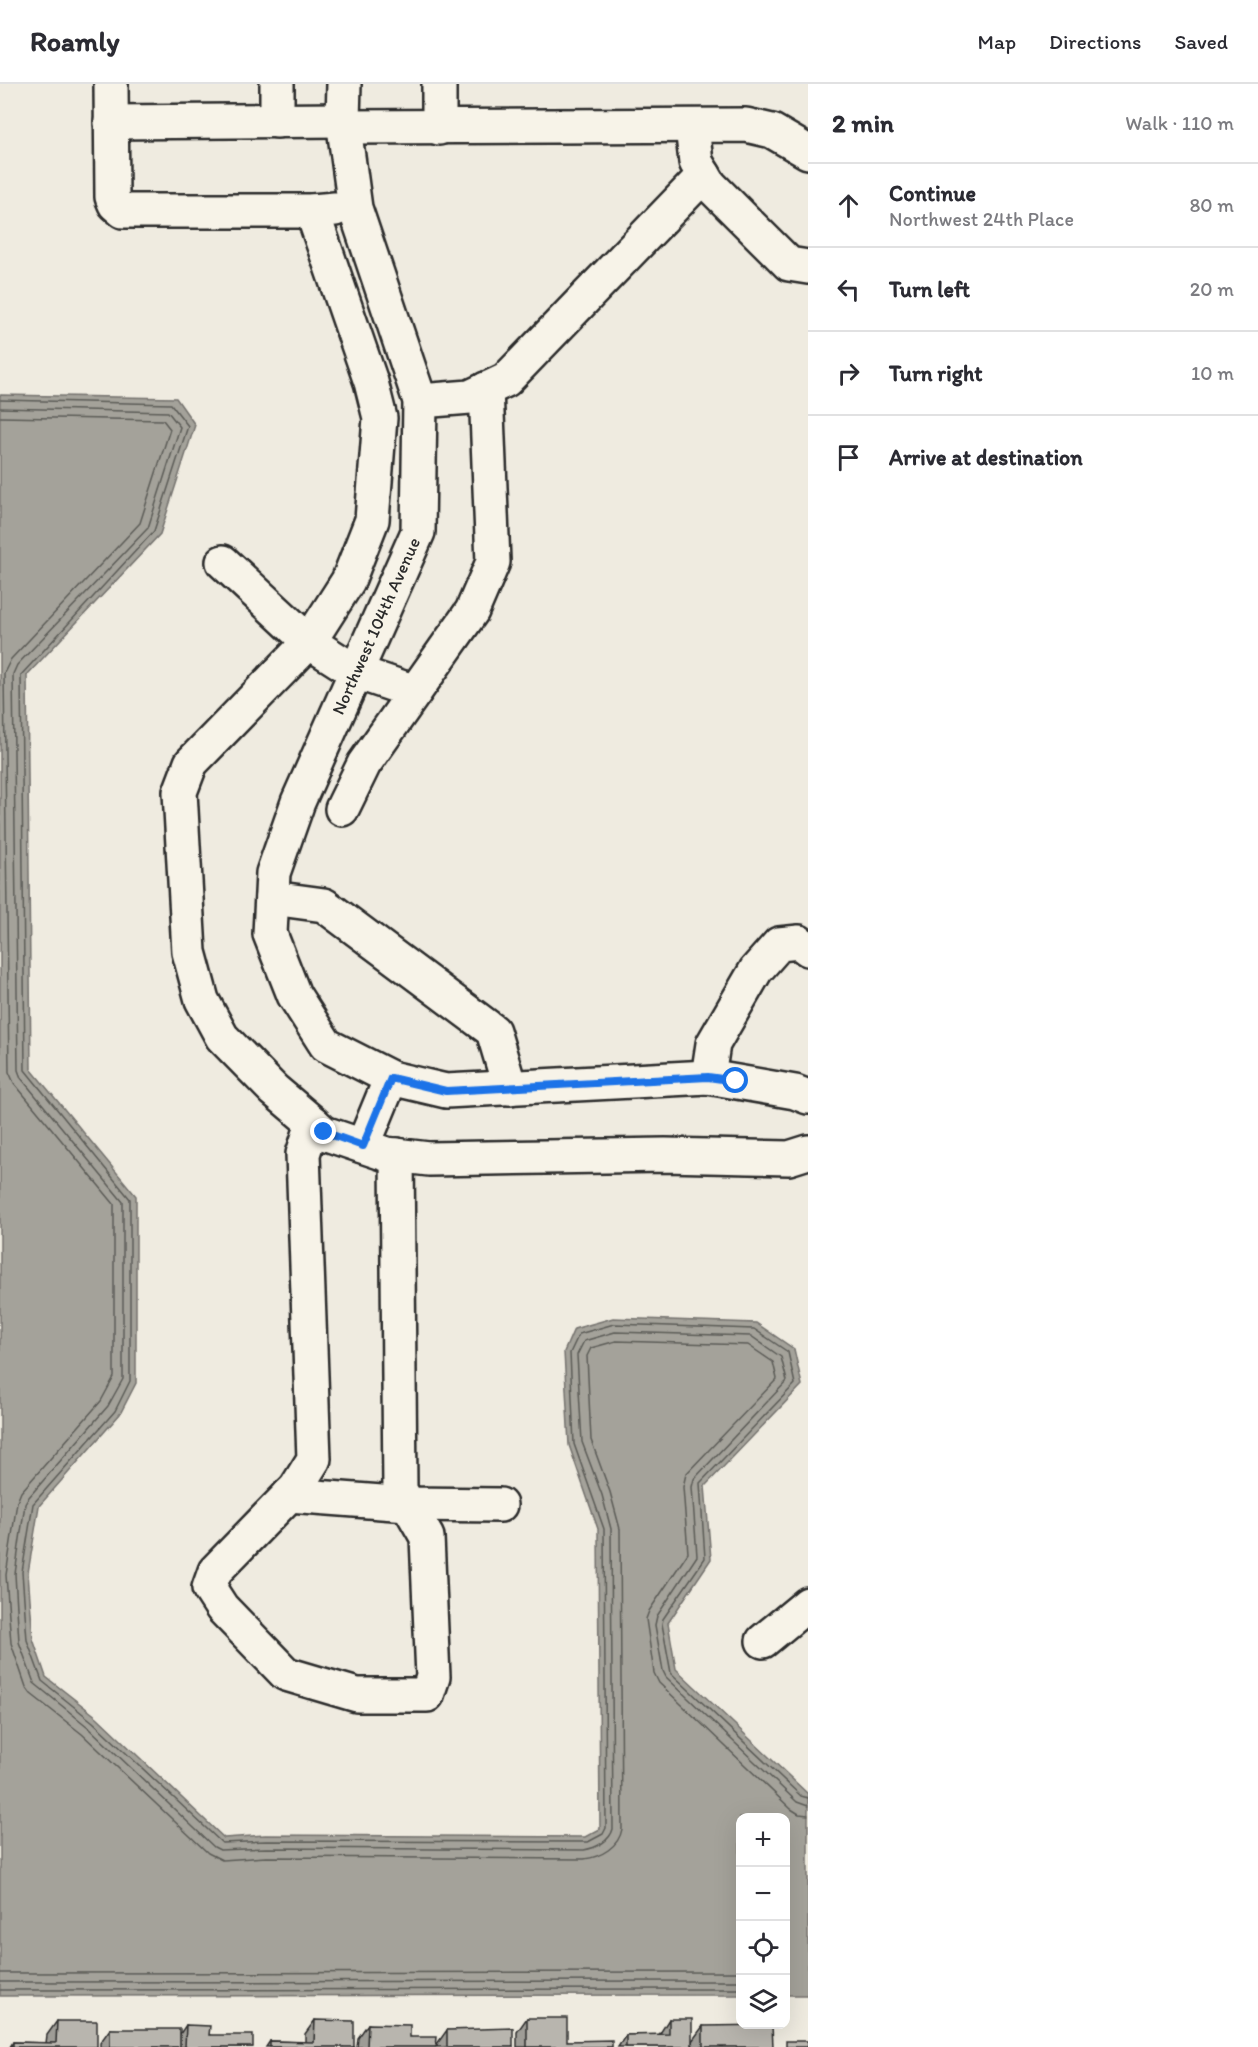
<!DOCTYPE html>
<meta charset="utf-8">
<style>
:root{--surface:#fff;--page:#f7f7f7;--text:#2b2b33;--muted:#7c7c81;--line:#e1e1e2}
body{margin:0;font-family:Itim,sans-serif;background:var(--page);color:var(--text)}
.controls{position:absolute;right:18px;bottom:18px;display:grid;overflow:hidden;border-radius:12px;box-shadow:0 6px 24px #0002}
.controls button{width:54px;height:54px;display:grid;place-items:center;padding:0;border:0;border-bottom:2px solid var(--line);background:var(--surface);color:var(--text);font:30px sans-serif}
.stop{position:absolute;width:18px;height:18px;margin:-14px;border:4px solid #1a73e8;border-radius:50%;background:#fff}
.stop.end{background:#1a73e8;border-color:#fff;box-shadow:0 2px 6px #0008}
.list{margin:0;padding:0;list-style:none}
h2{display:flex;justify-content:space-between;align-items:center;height:78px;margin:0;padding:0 24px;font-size:26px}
h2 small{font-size:20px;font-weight:400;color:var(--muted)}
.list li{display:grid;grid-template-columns:39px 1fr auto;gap:18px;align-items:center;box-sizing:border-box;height:84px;padding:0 24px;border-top:2px solid var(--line)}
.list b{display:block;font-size:22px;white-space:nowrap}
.list p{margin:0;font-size:20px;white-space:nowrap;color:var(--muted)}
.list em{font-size:20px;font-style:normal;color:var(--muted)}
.icon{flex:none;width:33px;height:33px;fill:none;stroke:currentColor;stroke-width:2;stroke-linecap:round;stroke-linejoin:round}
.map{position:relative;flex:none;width:808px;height:1963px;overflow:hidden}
header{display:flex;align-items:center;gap:36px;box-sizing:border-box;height:84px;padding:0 30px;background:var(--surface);border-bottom:2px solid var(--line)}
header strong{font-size:28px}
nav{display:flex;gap:33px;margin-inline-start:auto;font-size:21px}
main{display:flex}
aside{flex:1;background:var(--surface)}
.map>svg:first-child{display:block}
.water{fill:#a4a29a;stroke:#74726e;stroke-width:1.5}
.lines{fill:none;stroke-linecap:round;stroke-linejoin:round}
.shore{stroke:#5b5b57;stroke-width:1.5}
.minor-casing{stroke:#2b2b2b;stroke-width:38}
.minor{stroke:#f7f3e8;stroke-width:33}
.wall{fill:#9e9c96;stroke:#2b2b2b;stroke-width:1.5}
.building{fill:#b8b5ae;stroke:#2b2b2b;stroke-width:1.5}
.route{stroke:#1a73e8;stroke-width:8}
.labels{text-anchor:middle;stroke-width:4.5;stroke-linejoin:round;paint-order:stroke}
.street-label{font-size:18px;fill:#2b2b2b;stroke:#f7f3e8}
</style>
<header>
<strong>Roamly</strong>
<nav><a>Map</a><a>Directions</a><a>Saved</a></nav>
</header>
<main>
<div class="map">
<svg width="808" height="1963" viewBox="0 0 808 1963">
<rect width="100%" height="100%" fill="#efebe0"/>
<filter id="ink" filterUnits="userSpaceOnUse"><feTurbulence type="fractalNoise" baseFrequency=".0167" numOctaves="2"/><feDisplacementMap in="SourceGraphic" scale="12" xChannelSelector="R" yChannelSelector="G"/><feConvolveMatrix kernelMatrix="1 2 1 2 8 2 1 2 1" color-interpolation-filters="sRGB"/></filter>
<g filter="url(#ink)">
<polygon class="water" points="0,311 176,314 195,341 160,450 27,591 31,985 136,1112 136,1299 120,1330 39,1422 28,1489 33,1555 46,1593 97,1633 224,1754 265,1751 585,1753 600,1745 598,1445 569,1361 564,1268 574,1245 613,1234 756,1239 794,1265 802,1301 705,1402 711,1475 668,1539 676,1585 808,1710 808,1911 786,1911 786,1734 740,1734 740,1911 0,1912"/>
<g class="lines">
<g class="shore">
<polyline points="0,316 171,320 188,342 154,447 21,591 25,986 130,1115 130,1297 115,1327 33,1420 22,1488 27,1556 42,1597 93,1638 222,1759 266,1757 588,1758 603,1750 606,1744 604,1445 574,1360 570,1269 579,1250 614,1240 754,1245 788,1268 795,1300 700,1399 705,1474 663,1535 662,1540 671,1589 801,1712 808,1714"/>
<path d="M 0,324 L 168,328 L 180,343 L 148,444 L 17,581 L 13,590 L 18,986 L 21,994 L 123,1118 L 123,1295 L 108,1322 L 29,1413 L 25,1420 L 15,1490 L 19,1558 L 34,1599 L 88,1643 L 214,1763 L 220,1766 L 266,1764 L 584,1766 C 596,1764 610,1757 613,1745 L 611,1445 L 602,1411 L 582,1358 L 577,1271 L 584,1257 L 615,1248 L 751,1252 L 781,1273 L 787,1297 L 694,1395 L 692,1403 L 697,1472 L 657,1532 L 655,1541 L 663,1587 L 666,1593 L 797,1718 L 808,1722"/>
<path d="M 0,333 L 163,336 L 170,345 L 140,439 L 11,575 L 4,589 L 9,988 L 14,999 L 114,1120 L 114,1293 L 101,1317 L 21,1408 L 17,1418 L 6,1491 L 11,1559 L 26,1603 L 31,1610 L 82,1650 L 208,1769 L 222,1776 L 266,1773 L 584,1775 C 601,1773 619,1763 622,1745 L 620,1445 L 610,1408 L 591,1356 L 587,1272 L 591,1264 L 616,1257 L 748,1261 L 773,1278 L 777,1295 L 686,1390 L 683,1403 L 688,1469 L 649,1527 L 646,1535 L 654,1589 L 659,1599 L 791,1725 L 799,1730 L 808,1731"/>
<polyline points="0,1889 740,1888"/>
<polyline points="0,1898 740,1897"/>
<polyline points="0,1906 740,1905"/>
</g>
<defs>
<g id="minor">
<polyline points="111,0 112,113 115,120 123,127 312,127 335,125"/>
<polyline points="277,0 277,37"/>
<polyline points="344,0 343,36 355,124 420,317 418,448 298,718 273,789 270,850 294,911 326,961 391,994 446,1007 708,993 795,1008 808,1013"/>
<polyline points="111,38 343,36"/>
<polyline points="692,42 696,78 710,101 789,180 808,183"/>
<polyline points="344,43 746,41 772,47 808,68"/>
<polyline points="439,44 439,0"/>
<polyline points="312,127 371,298 380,334 372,436 348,497 309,558 191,679 180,708 189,868 202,916 222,953 274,1006 313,1039 324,1049 386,1070 429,1075 665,1071 789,1074 808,1068"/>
<polyline points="420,317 470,313 506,296 704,91"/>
<polyline points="223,478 309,558 356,588 415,608"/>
<polyline points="342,725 364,680 472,527 493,478 486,305"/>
<polyline points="272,814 324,821 493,947 510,1004"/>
<polyline points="708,993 713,960 756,886 779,860 799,858 808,865"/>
<polyline points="313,1039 303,1070 314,1375 296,1404 215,1487 209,1504 222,1524 286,1590 357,1611 427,1611 433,1593 427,1453 400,1406 397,1071"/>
<polyline points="363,1062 391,994"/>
<polyline points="289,1411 408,1420 500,1421"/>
<polyline points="763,1557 808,1520"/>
</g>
</defs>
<use href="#minor" class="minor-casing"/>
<use href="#minor" class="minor"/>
</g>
<g class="wall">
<polygon points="527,1934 567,1957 612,1963 517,1963 517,1948"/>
<polygon points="669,1935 692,1963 618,1963 626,1951 659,1951"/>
<polygon points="315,1936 354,1963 266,1963 270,1957 305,1958 305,1950"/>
<polygon points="57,1937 97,1963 10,1963 13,1958 46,1959 47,1951"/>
<polygon points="368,1940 410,1953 436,1963 357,1963 358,1954"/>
<polygon points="186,1941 209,1951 253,1963 100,1963 100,1959 110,1945 180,1950"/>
<polygon points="703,1942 773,1963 693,1963 692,1957"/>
<polygon points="447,1946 513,1963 437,1963 437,1960"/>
</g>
<g class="building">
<polygon points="527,1934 567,1934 567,1957 612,1956 612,1963 527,1963"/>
<polygon points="669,1935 692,1935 692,1963 626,1963 626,1951 669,1950"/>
<polygon points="315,1936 354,1937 354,1963 270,1963 270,1957 314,1958"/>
<polygon points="57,1937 97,1937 97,1963 13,1963 13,1958 56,1959"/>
<polygon points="368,1940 410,1941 410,1953 437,1953 436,1963 367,1963"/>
<polygon points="186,1941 210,1942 209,1951 253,1951 253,1963 185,1963"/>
<polygon points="772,1941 773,1963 703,1963 703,1942"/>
<polygon points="513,1944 513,1963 447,1963 447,1946"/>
<rect x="110" y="1945" width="70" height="18"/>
<rect x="786" y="1957" width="22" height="6"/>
</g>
</g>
<g class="lines" filter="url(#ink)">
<polyline class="route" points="324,1048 363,1062 391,994 446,1007 708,993 736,997"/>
</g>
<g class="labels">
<g class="street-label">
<text transform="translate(376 542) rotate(-66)" y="6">Northwest 104th Avenue</text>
</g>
</g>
</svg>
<div class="controls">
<button>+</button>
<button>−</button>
<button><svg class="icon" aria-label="locate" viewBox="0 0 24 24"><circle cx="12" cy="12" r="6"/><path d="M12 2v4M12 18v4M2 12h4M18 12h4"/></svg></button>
<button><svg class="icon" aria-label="layers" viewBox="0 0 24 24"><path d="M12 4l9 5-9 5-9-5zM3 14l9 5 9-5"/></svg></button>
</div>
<div class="stop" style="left:736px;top:997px"></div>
<div class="stop end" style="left:324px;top:1048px"></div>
</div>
<aside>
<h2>2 min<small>Walk · 110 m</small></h2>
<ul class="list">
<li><svg class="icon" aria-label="ahead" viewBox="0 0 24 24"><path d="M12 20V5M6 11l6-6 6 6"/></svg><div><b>Continue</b><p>Northwest 24th Place</p></div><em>80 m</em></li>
<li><svg class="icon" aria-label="left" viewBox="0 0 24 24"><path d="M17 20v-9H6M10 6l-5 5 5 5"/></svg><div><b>Turn left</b></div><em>20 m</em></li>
<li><svg class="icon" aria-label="right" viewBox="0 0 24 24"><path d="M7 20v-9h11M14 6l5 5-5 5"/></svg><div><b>Turn right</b></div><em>10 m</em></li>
<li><svg class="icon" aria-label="arrive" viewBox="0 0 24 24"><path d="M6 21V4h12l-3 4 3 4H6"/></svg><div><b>Arrive at destination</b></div></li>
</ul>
</aside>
</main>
